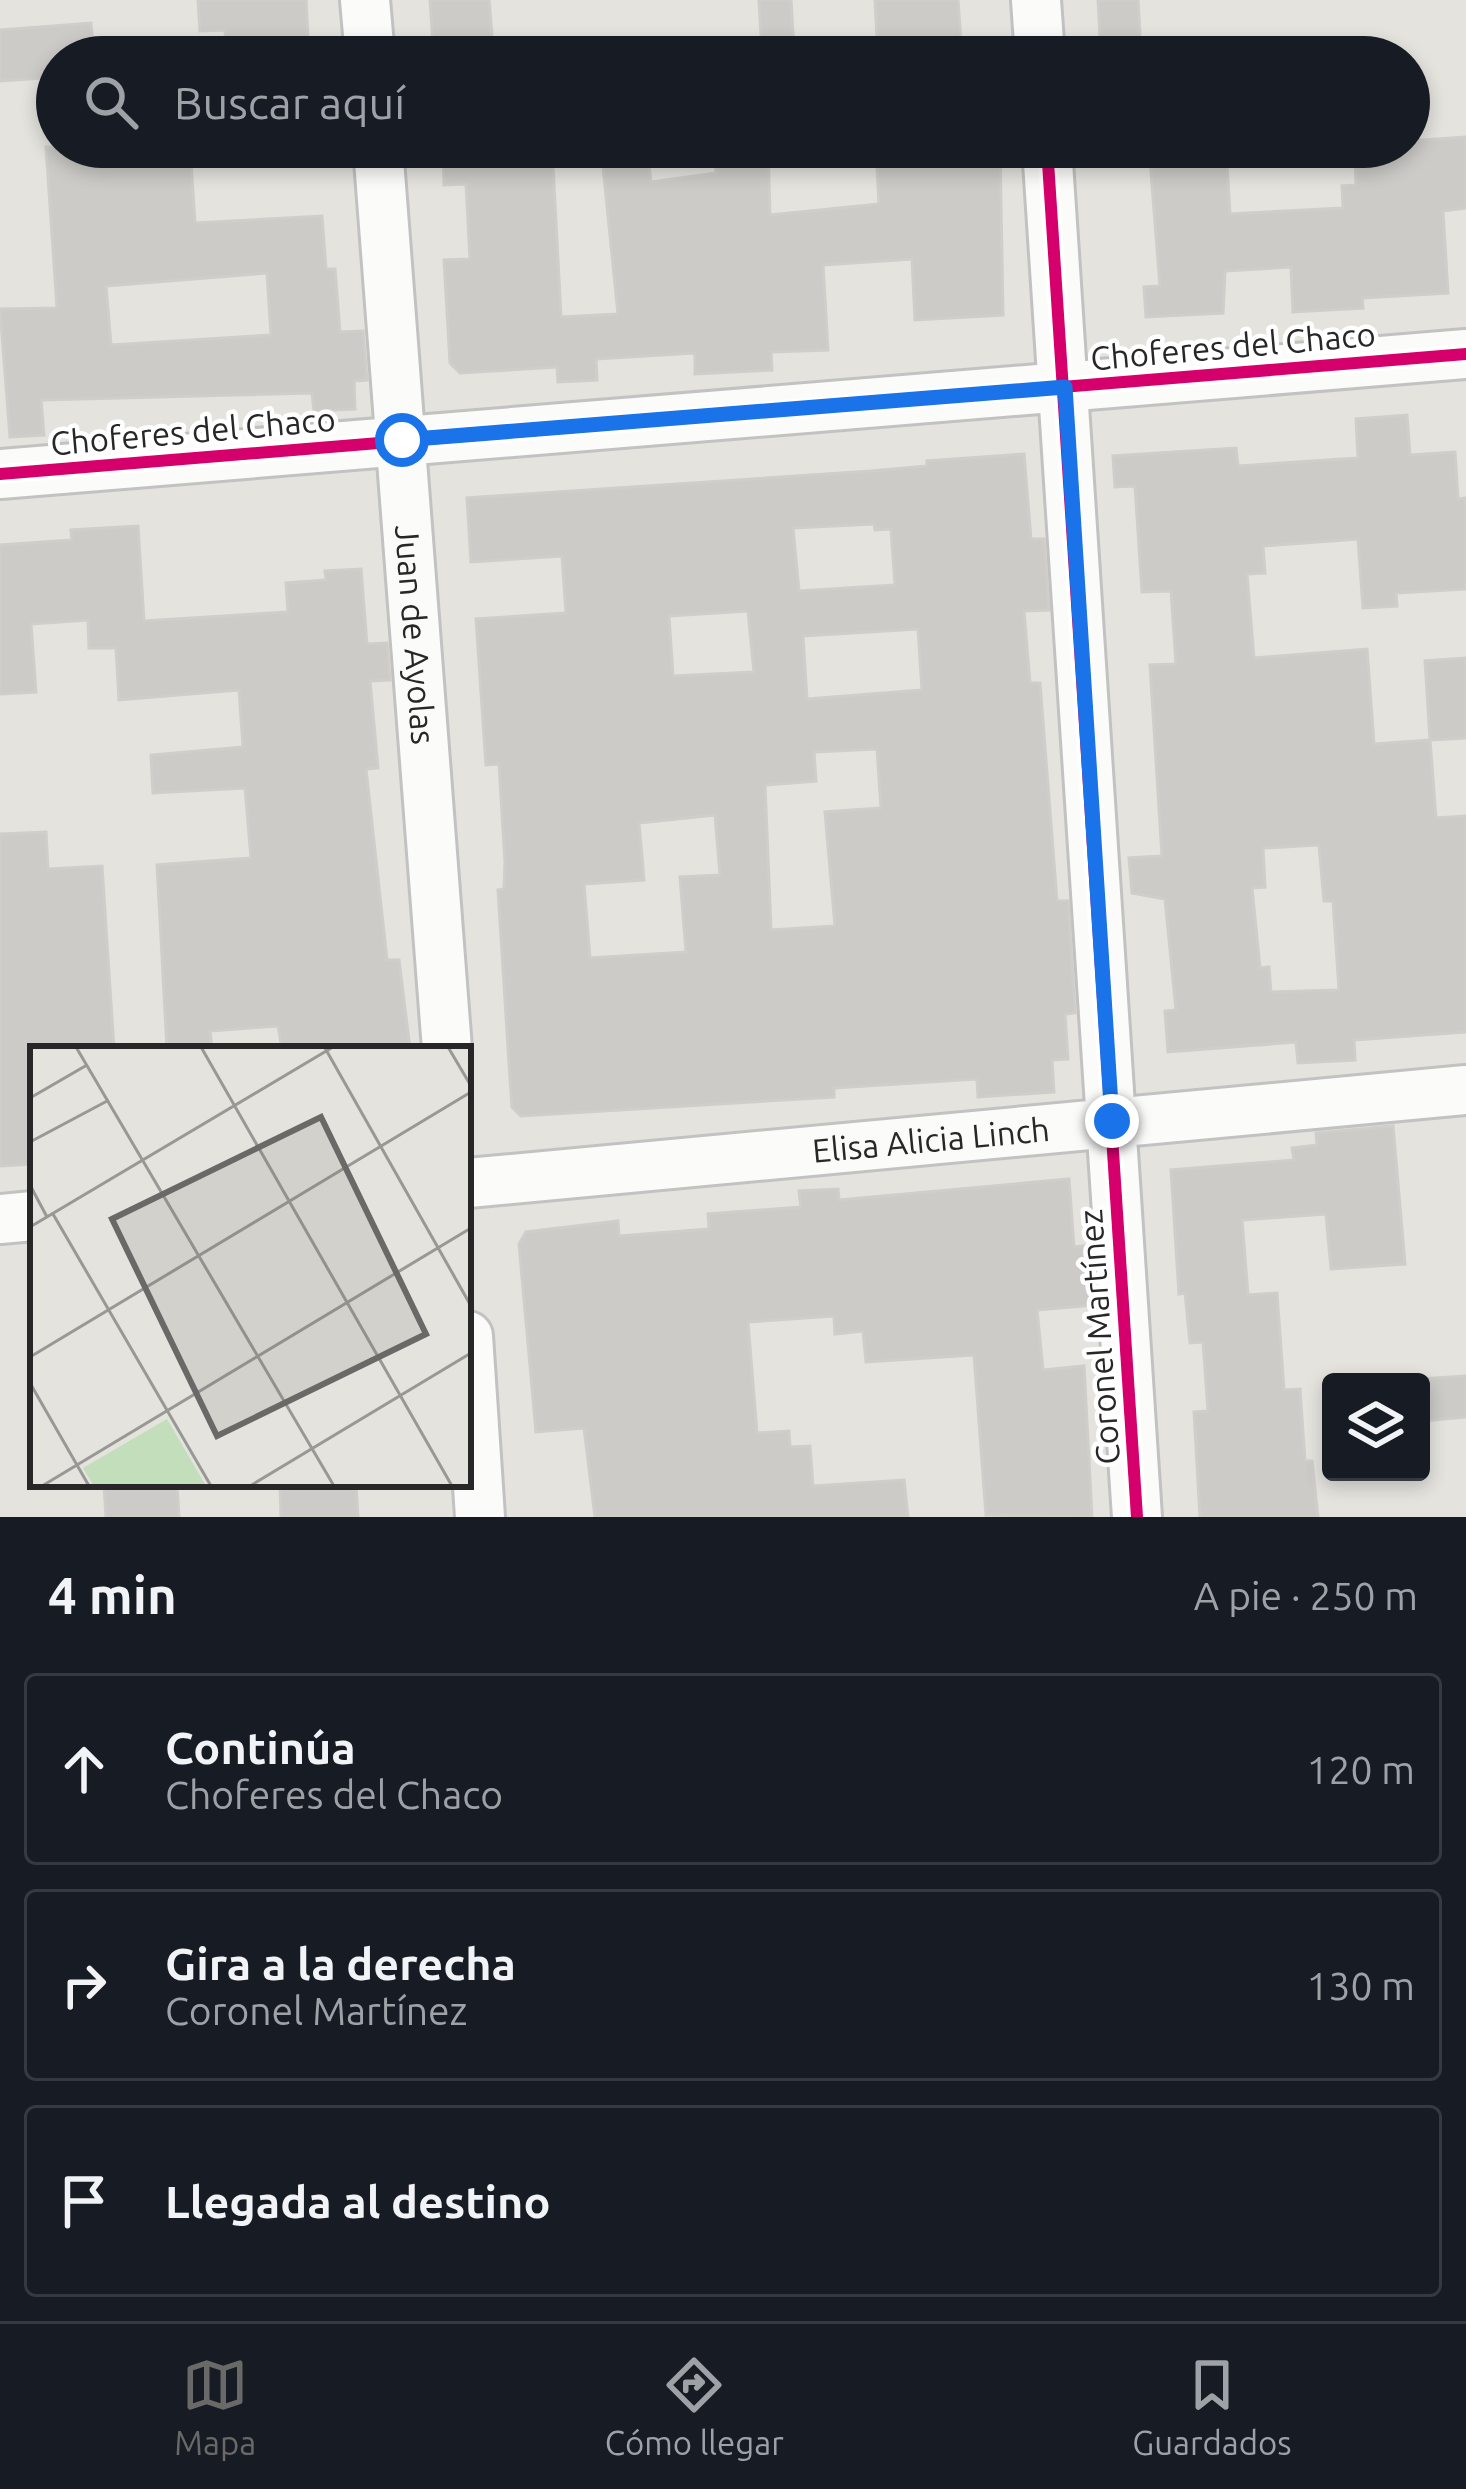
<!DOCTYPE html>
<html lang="es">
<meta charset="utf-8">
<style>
:root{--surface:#171b24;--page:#20242c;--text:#f1f3f6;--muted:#9ea1a6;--line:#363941;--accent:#696967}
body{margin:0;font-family:Ubuntu,sans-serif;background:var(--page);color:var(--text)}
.controls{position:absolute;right:36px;bottom:36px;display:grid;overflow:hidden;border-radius:12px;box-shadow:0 6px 18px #0003}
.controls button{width:108px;height:108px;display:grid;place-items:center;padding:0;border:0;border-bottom:3px solid var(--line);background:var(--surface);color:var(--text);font:60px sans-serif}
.stop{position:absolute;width:36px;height:36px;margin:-27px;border:9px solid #1a73e8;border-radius:50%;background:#fff}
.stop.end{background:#1a73e8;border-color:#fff;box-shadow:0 3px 12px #0008}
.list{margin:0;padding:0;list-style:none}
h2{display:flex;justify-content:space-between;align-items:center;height:156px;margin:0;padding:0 48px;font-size:51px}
h2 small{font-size:39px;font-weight:400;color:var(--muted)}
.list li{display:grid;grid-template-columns:78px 1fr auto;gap:36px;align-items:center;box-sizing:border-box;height:192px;margin:0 24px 24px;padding:0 24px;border:3px solid var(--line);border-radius:12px}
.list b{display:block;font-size:45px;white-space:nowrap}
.list p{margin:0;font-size:39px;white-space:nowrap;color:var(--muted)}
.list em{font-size:39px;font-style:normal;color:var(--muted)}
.icon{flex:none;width:66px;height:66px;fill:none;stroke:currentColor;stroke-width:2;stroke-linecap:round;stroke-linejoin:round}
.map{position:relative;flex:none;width:1466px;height:1517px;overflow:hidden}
.search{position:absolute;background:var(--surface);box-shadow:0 6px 18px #0003;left:36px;right:36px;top:36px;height:132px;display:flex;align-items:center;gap:30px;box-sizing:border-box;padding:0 42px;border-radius:66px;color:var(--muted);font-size:45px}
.sheet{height:804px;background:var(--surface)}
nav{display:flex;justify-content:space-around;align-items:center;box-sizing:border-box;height:168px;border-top:3px solid var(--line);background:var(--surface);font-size:33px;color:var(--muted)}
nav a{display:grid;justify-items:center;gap:6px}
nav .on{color:var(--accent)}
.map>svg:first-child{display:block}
.building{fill:#cccbc7;stroke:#cfceca;stroke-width:3;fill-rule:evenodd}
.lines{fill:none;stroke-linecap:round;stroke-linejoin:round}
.minor-casing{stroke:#c2c2c3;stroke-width:54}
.minor{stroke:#fbfbfa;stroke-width:48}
.cycleway-casing{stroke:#fff;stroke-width:20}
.cycleway{stroke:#d6006c;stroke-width:12}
.route{stroke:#1a73e8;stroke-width:15}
.labels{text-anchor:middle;stroke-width:9;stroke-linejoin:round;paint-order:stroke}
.street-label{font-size:33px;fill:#272727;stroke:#fff}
.inset-road{fill:none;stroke:#989895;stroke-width:3}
.view{fill:#696967;fill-opacity:0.15;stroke:#696967;stroke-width:6}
.inset-edge{fill:none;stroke:#272727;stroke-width:6}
</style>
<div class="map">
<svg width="1466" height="1517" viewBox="0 0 1466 1517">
<rect width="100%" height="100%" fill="#e4e3de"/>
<g class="building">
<polygon points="198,0 306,0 309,54 227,57 225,30 200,31"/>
<polygon points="430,0 489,0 494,57 434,57"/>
<polygon points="759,0 791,0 794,51 762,52"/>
<polygon points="875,0 958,0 962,57 878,57"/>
<polygon points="1098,0 1138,0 1141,51 1101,54"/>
<polygon points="91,23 94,57 57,57 57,77 0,81 0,30"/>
<polygon points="1466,137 1466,208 1443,211 1448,293 1362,298 1363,308 1293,312 1291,267 1225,271 1223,313 1146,317 1144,287 1160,286 1149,147 1226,147 1230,214 1343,208 1342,186 1356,185 1355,159 1390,157 1390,147 1409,147 1409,141"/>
<path d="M 46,147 L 190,147 L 195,223 L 322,216 L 326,269 L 335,269 L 340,332 L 363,331 L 367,380 L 354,381 L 355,409 L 314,411 L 312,393 L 41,400 L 44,435 L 10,437 L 0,309 L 57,308 ZM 267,273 L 271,335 L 111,345 L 106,286 Z"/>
<polygon points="443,147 552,147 561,317 618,314 601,147 647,147 651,182 716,173 714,147 768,147 770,215 879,204 876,147 1000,147 1003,315 915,320 912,259 823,265 828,350 771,352 772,370 695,374 695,353 596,359 597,380 558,382 557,367 460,373 450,363 444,260 470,259 466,184 444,185"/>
<path d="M 1407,415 L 1410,455 L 1455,452 L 1458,499 L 1466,498 L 1466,589 L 1396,593 L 1397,606 L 1363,608 L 1358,539 L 1263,546 L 1265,573 L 1247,574 L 1254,658 L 1367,649 L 1374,744 L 1430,740 L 1425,661 L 1466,658 L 1466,738 L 1430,740 L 1436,818 L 1466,816 L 1466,1032 L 1354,1040 L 1355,1060 L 1298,1063 L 1296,1042 L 1168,1052 L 1165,1011 L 1176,1010 L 1165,899 L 1132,893 L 1129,858 L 1162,856 L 1150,665 L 1176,664 L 1171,591 L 1142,592 L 1135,486 L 1115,487 L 1113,456 L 1236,448 L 1238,466 L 1358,458 L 1356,419 ZM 1319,845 L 1324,901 L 1333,901 L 1339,990 L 1271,992 L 1269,967 L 1260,968 L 1252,888 L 1265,887 L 1263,848 Z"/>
<path d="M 1024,454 L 1031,539 L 1044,539 L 1049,610 L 1024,611 L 1030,683 L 1040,683 L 1057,901 L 1068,901 L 1075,1013 L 1065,1014 L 1068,1059 L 1052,1060 L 1054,1092 L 978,1097 L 977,1079 L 834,1088 L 834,1097 L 521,1116 L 512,1107 L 509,1063 L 498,890 L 504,889 L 505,862 L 499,764 L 486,765 L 476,619 L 566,613 L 562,556 L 471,562 L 467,498 L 871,471 L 927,466 L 927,461 ZM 874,524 L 875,530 L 891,529 L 895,585 L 799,591 L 793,528 ZM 748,611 L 754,672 L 673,676 L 669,616 ZM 918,629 L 922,690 L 807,699 L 803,636 ZM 877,749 L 881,808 L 825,812 L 835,926 L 771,930 L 765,785 L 816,781 L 814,752 ZM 715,815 L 720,875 L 680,877 L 686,952 L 590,958 L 584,884 L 644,880 L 639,823 Z"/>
<polygon points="138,526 144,621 288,612 286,583 326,580 325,571 361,569 367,644 387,643 390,680 370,681 378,768 366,769 387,960 399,960 410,1049 282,1049 278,1026 210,1031 212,1049 167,1049 157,865 251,858 245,788 153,793 151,755 243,747 239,690 119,700 116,648 89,648 88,620 31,624 36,692 0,694 0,545 72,540 71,530"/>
<polygon points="46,832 48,869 102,866 114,1049 33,1049 33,1164 0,1166 0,834"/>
<polygon points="1393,1126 1405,1264 1331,1269 1326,1214 1242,1220 1248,1295 1277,1293 1284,1390 1300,1389 1305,1461 1312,1461 1318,1517 1200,1517 1194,1412 1208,1411 1203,1342 1190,1343 1185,1293 1179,1294 1171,1170 1294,1160 1292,1148 1317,1145 1316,1133"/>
<polygon points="1069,1179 1074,1247 1091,1245 1095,1305 1037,1310 1043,1370 1084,1366 1092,1517 986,1515 974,1355 866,1362 863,1331 835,1334 834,1316 748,1322 757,1433 789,1431 790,1447 810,1446 813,1486 904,1480 908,1517 595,1517 584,1428 536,1432 519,1244 526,1232 618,1221 619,1236 709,1229 708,1214 801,1207 799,1191 838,1189 839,1200"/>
<polygon points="1466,1376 1466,1417 1421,1421 1421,1379"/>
<polygon points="104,1484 177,1484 179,1517 106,1517"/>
<polygon points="280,1484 356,1484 358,1517 281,1517"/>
</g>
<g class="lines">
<defs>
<g id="minor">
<polyline points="365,0 370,57"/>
<polyline points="1036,0 1040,57"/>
<path id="s1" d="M 378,147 L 447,1049"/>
<polyline points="1047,147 1137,1517"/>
<polyline points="0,474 1466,354"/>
<path id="s2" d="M 468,1183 L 1466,1090"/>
<polyline points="0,1219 33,1216"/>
<polyline points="468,1336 480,1517"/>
</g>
</defs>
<use href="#minor" class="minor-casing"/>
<use href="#minor" class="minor"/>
<defs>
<g id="cycleway">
<polyline points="1047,147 1137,1517"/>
<polyline points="0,474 1466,354"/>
</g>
</defs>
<use href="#cycleway" class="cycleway-casing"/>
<use href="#cycleway" class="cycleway"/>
</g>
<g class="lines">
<polyline class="route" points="402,440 1065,387 1112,1121"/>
</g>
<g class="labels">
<g class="street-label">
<text transform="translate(1233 346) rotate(-5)" y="12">Choferes del Chaco</text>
<text transform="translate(193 431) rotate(-5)" y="12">Choferes del Chaco</text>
<text dy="12" stroke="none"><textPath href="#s1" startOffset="489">Juan de Ayolas</textPath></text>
<text dy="12" stroke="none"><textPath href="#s2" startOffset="465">Elisa Alicia Linch</textPath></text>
<text transform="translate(1099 1337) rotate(-94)" y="12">Coronel Martínez</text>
</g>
</g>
<g transform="translate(30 1046)">
<rect width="441" height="441" fill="#e4e3de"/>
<path d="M 137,373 L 176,440 L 64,440 L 53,422 Z" fill="#c2deba"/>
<path class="inset-road" d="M 46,1 L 304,440M 171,1 L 422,440M 418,1 L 441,40M 295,2 L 441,260M 0,52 L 57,19M 0,96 L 79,54M 0,139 L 17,171M 23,168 L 181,440M 0,181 L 303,1M 0,311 L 441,46M 0,337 L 59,440M 12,440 L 441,182M 220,440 L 441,307"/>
<path class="view" d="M 291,71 L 396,288 L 187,390 L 82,173 Z"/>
<rect width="441" height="441" class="inset-edge"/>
</g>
</svg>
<div class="controls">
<button><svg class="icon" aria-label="layers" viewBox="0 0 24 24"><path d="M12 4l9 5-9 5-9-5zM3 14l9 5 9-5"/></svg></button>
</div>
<div class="stop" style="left:402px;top:440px"></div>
<div class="stop end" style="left:1112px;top:1121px"></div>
<div class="search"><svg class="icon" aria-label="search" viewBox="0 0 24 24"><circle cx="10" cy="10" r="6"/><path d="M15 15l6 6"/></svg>Buscar aquí</div>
</div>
<section class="sheet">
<h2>4 min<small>A pie · 250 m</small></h2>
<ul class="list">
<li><svg class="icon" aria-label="ahead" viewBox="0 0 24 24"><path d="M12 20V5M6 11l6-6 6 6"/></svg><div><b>Continúa</b><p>Choferes del Chaco</p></div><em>120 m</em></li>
<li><svg class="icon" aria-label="right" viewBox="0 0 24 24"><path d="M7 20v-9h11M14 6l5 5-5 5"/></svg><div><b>Gira a la derecha</b><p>Coronel Martínez</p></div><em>130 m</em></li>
<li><svg class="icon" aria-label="arrive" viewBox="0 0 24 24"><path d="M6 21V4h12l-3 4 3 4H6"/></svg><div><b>Llegada al destino</b></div></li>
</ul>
</section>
<nav>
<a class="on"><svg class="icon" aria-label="map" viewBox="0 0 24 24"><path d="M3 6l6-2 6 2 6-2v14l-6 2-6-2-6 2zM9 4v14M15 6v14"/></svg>Mapa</a>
<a><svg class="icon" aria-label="directions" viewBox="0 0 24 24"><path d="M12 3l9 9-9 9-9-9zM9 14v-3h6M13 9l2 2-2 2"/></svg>Cómo llegar</a>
<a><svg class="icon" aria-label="saved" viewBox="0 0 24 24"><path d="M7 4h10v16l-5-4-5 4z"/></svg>Guardados</a>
</nav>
